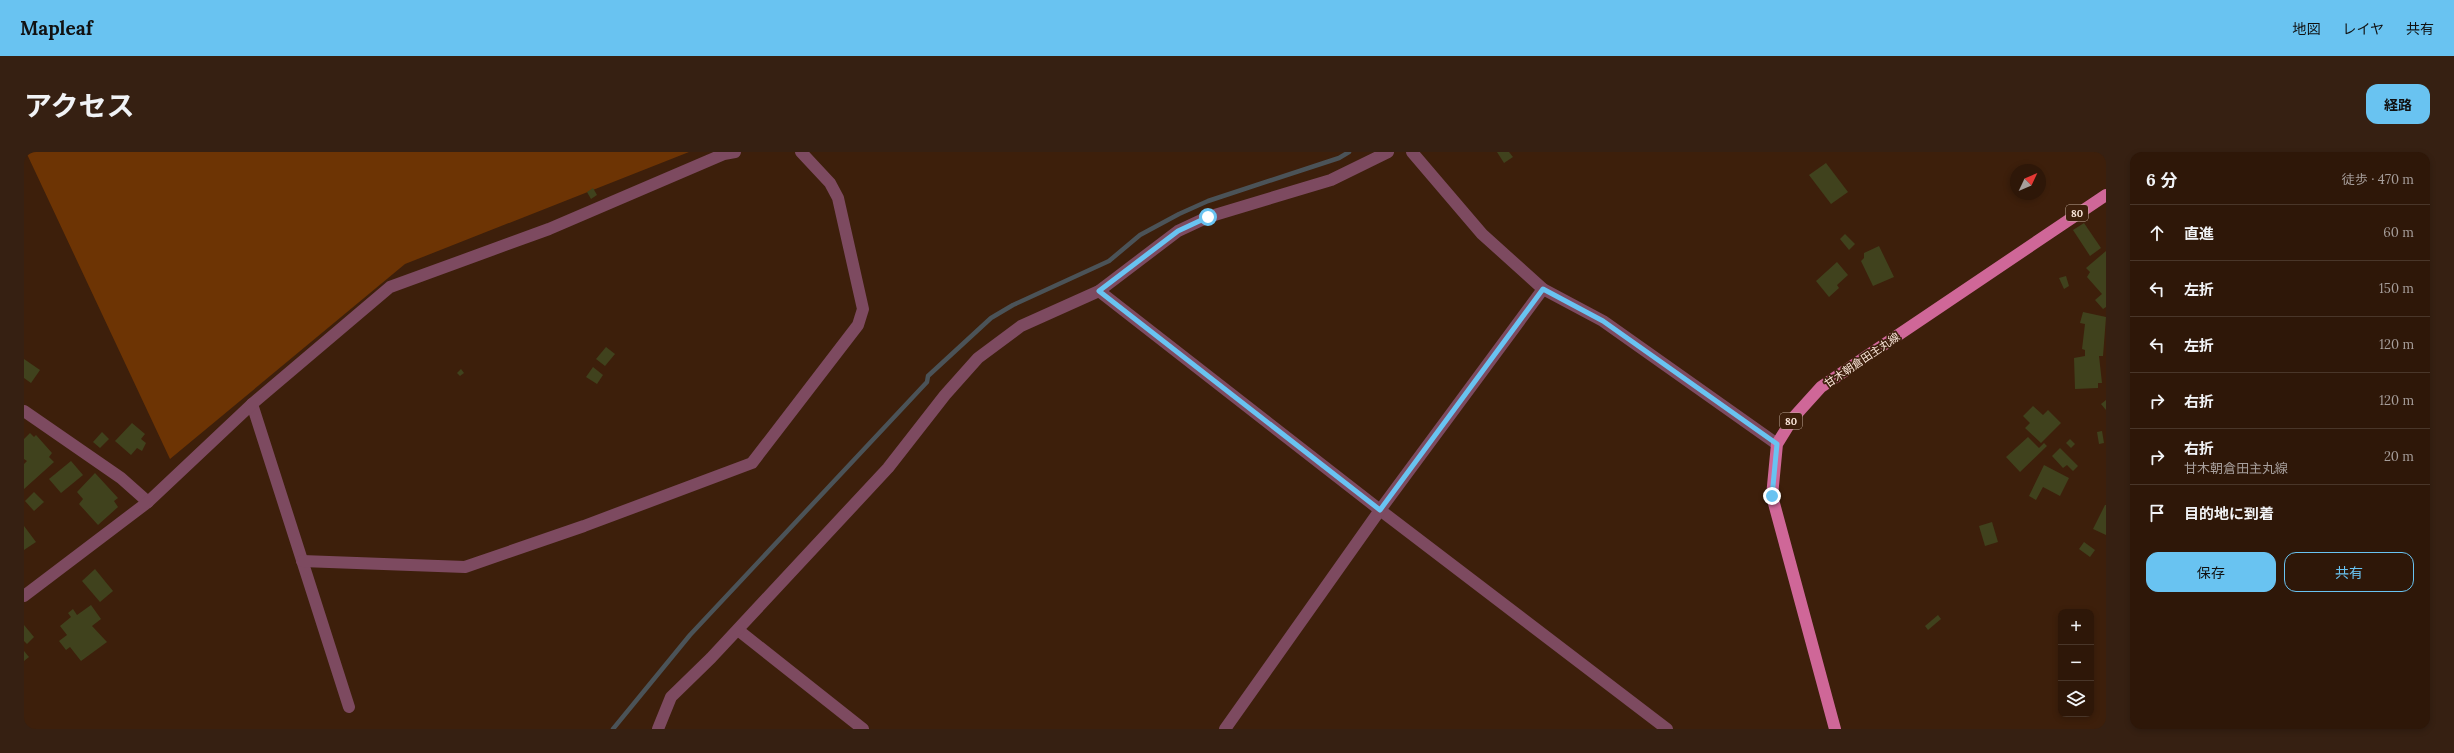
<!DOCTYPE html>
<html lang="ja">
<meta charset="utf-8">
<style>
:root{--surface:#2e1708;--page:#362012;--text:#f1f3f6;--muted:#a79f9c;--line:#493629;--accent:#69c3f1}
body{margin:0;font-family:Lora,"Noto Sans JP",serif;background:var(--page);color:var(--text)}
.controls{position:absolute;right:12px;bottom:12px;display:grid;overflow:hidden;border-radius:8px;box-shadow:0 2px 6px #0003}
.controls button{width:36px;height:36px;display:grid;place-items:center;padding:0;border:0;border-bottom:1px solid var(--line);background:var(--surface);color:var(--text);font:20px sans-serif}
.compass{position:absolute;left:1986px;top:12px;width:36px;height:36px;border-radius:50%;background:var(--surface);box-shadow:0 2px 6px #0003;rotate:46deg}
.stop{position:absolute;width:12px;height:12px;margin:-9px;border:3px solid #69c3f1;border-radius:50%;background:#fff}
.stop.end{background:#69c3f1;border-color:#fff;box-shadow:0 1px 4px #0008}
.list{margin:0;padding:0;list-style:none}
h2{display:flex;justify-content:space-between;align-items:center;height:52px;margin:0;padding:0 16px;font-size:17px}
h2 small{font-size:13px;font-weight:400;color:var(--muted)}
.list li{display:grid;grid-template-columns:26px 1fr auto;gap:12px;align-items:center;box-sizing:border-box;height:56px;padding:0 16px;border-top:1px solid var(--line)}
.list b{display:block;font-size:15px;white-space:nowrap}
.list p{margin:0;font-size:13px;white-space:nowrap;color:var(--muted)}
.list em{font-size:13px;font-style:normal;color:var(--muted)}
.actions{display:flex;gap:8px;padding:12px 16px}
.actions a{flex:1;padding:9px 0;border:1px solid var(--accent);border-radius:12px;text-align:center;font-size:14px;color:var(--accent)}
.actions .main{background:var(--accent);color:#111}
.icon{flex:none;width:22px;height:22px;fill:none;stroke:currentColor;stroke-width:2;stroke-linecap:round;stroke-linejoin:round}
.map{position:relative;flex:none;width:2082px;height:577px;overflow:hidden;border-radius:12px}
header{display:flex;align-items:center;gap:24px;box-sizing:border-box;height:56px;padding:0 20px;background:var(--accent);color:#111}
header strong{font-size:19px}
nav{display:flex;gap:22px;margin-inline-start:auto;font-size:14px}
.intro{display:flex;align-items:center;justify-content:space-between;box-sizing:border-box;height:96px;padding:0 24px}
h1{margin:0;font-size:28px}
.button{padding:10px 18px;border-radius:12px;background:var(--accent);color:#111;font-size:14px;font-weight:700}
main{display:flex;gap:24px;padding:0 24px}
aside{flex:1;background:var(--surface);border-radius:12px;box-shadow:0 2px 6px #0003}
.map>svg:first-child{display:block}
.green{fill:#6d3404}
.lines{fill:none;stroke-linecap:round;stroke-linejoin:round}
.stream{stroke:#4b5358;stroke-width:4.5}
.building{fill:#40421d}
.street{stroke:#7d4a60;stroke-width:12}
.primary{stroke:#cf6798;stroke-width:12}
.route{stroke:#69c3f1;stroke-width:5}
.labels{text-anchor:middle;stroke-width:3.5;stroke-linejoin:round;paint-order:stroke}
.shield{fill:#3d1f0b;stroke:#c1aa9b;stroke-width:1}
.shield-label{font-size:10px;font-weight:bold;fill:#fae5d9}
.street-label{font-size:11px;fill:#fae5d9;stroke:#3d1f0b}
</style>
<header>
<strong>Mapleaf</strong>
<nav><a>地図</a><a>レイヤ</a><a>共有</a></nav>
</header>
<div class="intro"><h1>アクセス</h1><a class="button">経路</a></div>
<main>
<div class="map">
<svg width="2082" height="577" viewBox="0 0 2082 577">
<rect width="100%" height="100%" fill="#3d1f0b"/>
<polygon class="green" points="2,0 665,0 381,112 146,307"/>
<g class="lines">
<polyline class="stream" points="589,577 666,483 903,230 904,224 967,166 989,153 1085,109 1116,83 1155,62 1184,49 1315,6 1325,0"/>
</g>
<g class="building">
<polygon points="1473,0 1485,0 1489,5 1480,11"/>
<polygon points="1802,11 1824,40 1807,52 1785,23"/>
<polygon points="569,36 573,43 567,47 563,40"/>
<polygon points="2060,71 2077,96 2066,104 2049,78"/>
<polygon points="1821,82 1831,92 1825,98 1816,87"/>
<polygon points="1855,94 1870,125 1849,134 1837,109 1840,106 1840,101"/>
<polygon points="2082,99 2082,155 2079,157 2071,148 2078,142 2063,125 2066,120 2062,116"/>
<polygon points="1813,110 1824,123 1813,133 1815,136 1805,145 1792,129"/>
<polygon points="2042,124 2045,134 2040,137 2035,126"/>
<polygon points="2059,160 2082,165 2079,204 2075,204 2078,231 2074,231 2074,236 2051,237 2050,206 2061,204 2061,198 2058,197 2061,172 2056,171"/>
<polygon points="582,195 591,202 581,214 572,207"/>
<polygon points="0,207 16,218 7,231 0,226"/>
<polygon points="569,215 579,223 573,232 562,225"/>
<polygon points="437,217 440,221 436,224 433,221"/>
<polygon points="2082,248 2082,258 2077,252"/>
<polygon points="2009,254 2019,263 2024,258 2037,271 2017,291 2001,276 2006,271 1999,264"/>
<polygon points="108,271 121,282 117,287 122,291 118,299 113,296 107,303 91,289"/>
<polygon points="2078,279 2080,291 2075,292 2073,280"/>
<polygon points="78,280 85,287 76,296 69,290"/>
<polygon points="6,281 10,285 12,283 28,301 25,305 30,310 0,337 0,312 3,309 0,307 0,287"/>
<polygon points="2004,285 2015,296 2020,291 2023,294 1996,320 1982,305"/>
<polygon points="2046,287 2051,292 2047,296 2042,291"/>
<polygon points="2036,296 2054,314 2049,319 2043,313 2039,316 2028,304"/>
<polygon points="47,309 59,323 37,341 25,327"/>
<polygon points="2020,313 2045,326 2036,344 2019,335 2012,348 2005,344"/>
<polygon points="71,321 94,346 90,349 94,355 74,373 55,352 59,347 53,340"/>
<polygon points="10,340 20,350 10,359 1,349"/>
<polygon points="2081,353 2082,353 2082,383 2069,377"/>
<polygon points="1968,370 1974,390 1961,394 1955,374"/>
<polygon points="0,374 12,390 0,398"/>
<polygon points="2060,390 2071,398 2066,405 2055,397"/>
<polygon points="71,417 89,439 76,450 58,429"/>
<polygon points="67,453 77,467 68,474 83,490 57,509 46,495 42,498 35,489 43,483 36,474 47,465 44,461 49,457 53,463"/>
<polygon points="1914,463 1917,467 1904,478 1901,474"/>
<polygon points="0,473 10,485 3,492 0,489"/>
<polygon points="0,499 5,505 0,509"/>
</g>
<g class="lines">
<g class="street">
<polyline points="1388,0 1458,82 1519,137 1579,169 1753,292"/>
<polyline points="1075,139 1356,358 1643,577"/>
<polyline points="228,252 325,555"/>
<polyline points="0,259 97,326 124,350"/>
<polyline points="278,409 441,415 560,374 728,311 834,173 839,157 814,46 806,31 777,0"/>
<polyline points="0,444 124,350 228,252 366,135 525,77 700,2 711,0"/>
<polyline points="714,478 839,577"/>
<polyline points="634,577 647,545 687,506 864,316 921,243 954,206 997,174 1075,139 1154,79 1184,65 1307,28 1364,0"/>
<polyline points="1201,577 1356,358 1519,137"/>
</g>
<polyline class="primary" points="1811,577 1748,344 1753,292 1769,266 1797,235 2082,43"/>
</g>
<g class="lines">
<polyline class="route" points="1184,65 1154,79 1075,139 1356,358 1519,137 1579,169 1753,292 1748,344"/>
</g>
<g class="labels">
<g class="shield">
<rect x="2042" y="53" width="22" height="16" rx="3"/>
<rect x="1756" y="261" width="22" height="16" rx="3"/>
</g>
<g class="shield-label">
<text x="2053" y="65">80</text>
<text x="1767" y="273">80</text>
</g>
<g class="street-label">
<text transform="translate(1838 208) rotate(-34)" y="4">甘木朝倉田主丸線</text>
</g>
</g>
</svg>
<div class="controls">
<button>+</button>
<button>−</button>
<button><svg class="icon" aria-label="layers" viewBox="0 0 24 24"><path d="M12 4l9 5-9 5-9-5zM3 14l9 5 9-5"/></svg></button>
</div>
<svg class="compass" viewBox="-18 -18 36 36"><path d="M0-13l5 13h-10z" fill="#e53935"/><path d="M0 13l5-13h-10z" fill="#a79f9c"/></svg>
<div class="stop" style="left:1184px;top:65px"></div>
<div class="stop end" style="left:1748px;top:344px"></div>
</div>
<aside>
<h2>6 分<small>徒歩 · 470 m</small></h2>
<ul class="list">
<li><svg class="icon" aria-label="ahead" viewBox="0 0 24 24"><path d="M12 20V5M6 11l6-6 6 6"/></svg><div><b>直進</b></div><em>60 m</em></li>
<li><svg class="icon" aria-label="left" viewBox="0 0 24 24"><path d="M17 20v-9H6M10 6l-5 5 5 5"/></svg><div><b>左折</b></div><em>150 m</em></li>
<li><svg class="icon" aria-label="left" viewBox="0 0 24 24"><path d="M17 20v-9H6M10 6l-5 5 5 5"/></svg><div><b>左折</b></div><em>120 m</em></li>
<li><svg class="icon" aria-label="right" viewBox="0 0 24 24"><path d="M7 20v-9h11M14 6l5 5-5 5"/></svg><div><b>右折</b></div><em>120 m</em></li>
<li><svg class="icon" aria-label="right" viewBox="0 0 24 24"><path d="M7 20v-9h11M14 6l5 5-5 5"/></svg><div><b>右折</b><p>甘木朝倉田主丸線</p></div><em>20 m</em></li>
<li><svg class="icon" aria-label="arrive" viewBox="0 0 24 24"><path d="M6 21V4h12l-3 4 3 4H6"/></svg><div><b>目的地に到着</b></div></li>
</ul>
<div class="actions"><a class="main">保存</a><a>共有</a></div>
</aside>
</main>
